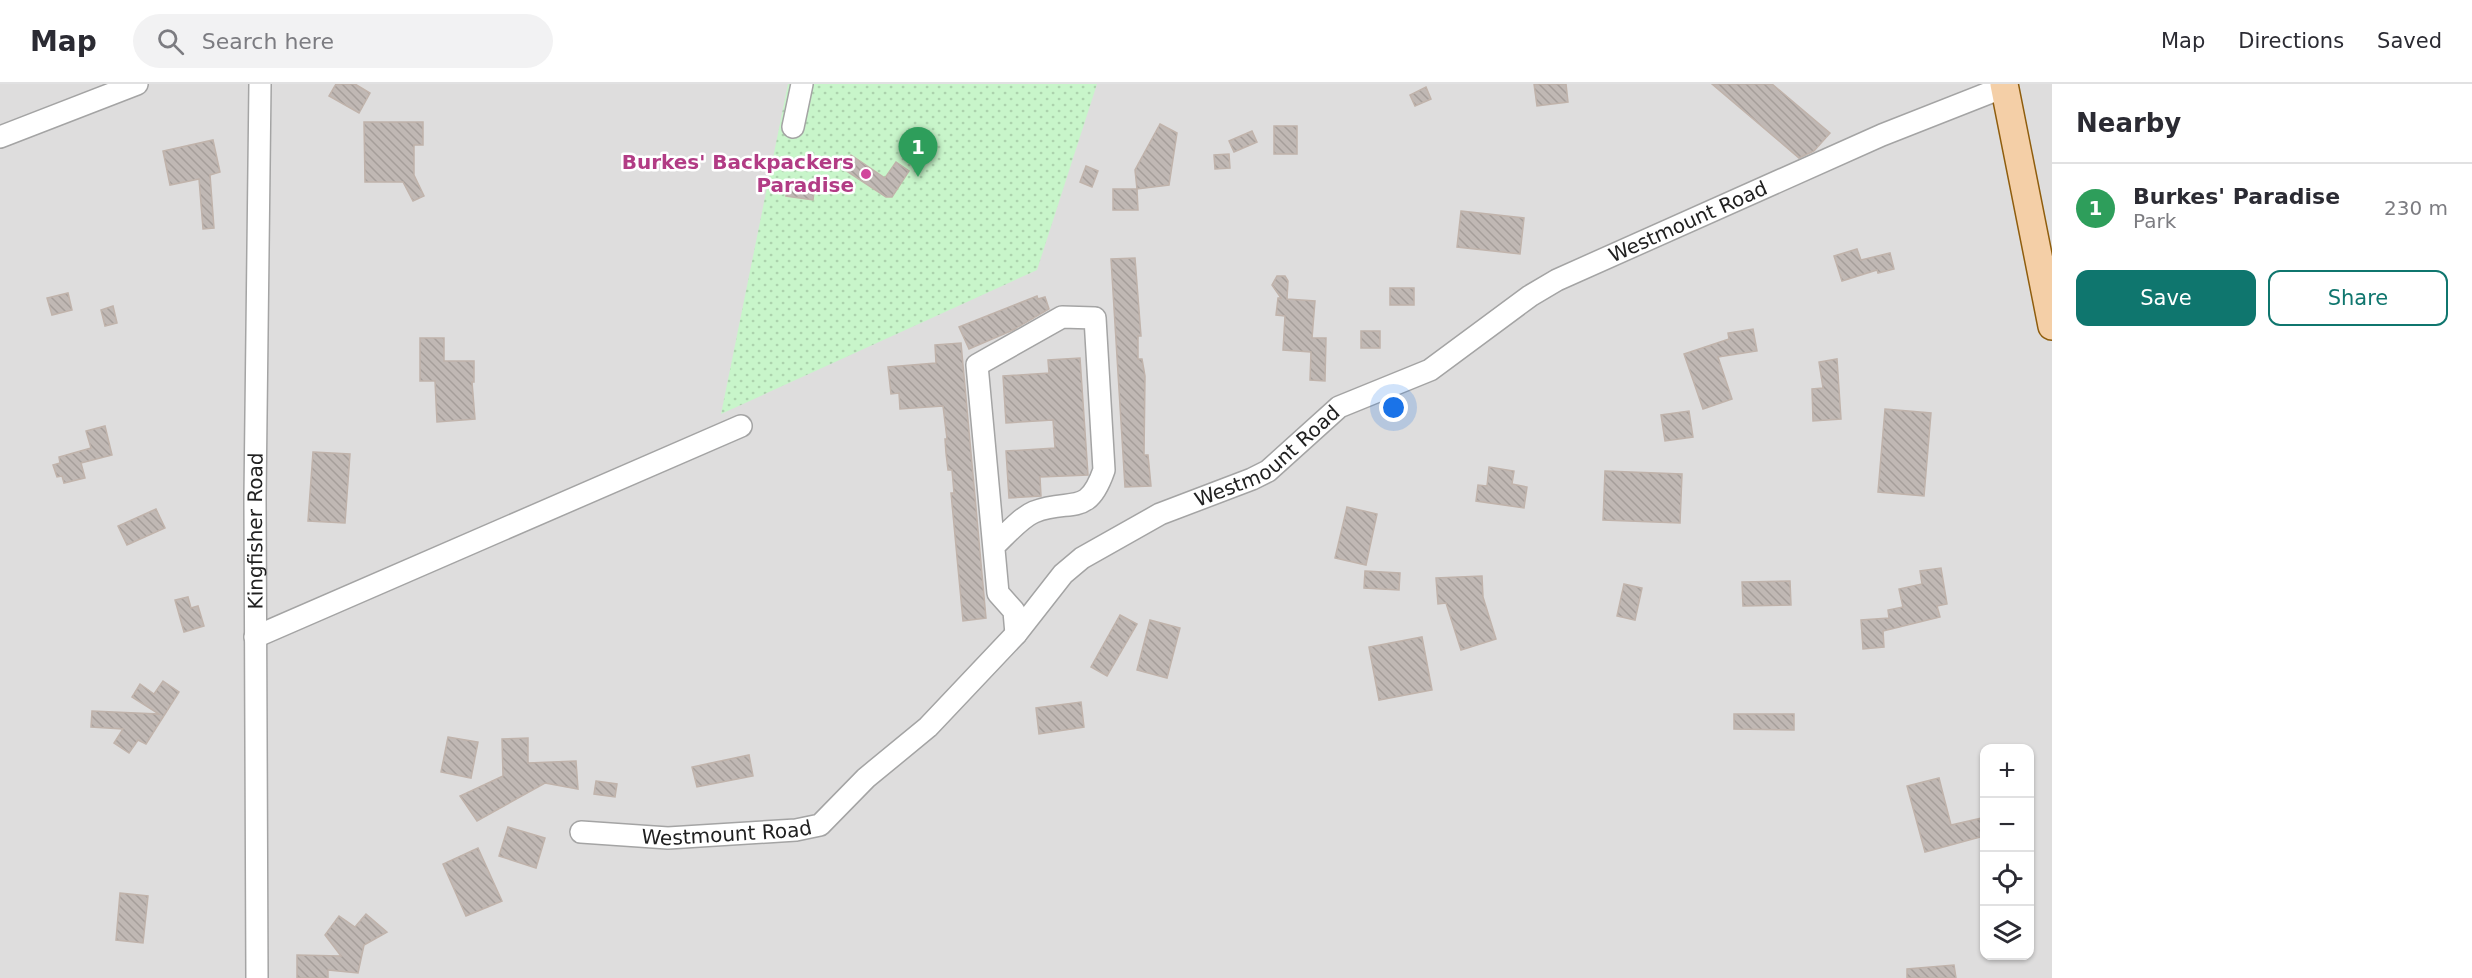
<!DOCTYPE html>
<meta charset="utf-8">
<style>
:root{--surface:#fff;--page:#f2f2f3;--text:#2b2b33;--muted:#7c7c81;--line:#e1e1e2;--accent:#0f766e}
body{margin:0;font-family:"DejaVu Sans",sans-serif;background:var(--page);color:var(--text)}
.controls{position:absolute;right:18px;bottom:18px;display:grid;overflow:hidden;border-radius:12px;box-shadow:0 2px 4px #0004}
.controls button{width:54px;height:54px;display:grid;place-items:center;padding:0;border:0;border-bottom:2px solid var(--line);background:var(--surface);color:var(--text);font:30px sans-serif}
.you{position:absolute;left:1394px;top:324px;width:21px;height:21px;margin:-15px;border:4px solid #fff;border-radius:50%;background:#1a73e8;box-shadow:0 0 0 9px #1a73e833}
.badge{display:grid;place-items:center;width:39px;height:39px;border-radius:50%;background:var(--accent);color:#fff;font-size:20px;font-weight:700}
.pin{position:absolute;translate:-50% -50px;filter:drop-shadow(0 2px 3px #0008)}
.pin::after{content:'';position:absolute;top:32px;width:21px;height:18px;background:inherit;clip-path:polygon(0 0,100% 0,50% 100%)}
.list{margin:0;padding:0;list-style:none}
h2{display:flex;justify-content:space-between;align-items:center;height:78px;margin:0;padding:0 24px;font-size:26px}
h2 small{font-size:20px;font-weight:400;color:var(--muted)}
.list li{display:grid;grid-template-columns:39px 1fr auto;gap:18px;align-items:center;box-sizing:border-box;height:90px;padding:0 24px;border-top:2px solid var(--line)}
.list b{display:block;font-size:22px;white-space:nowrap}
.list p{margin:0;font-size:20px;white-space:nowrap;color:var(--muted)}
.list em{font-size:20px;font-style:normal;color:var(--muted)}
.actions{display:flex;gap:12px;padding:18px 24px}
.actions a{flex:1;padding:14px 0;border:2px solid var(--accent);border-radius:12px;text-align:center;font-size:21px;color:var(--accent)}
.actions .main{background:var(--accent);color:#fff}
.icon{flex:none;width:33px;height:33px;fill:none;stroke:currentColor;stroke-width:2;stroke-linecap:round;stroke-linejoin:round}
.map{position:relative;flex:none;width:2052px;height:894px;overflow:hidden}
header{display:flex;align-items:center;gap:36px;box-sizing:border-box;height:84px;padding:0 30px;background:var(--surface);border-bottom:2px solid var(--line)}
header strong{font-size:28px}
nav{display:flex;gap:33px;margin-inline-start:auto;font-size:21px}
.search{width:420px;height:54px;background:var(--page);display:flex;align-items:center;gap:15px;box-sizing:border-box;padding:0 21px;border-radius:33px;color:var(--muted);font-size:22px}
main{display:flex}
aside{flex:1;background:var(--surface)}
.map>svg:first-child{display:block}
.residential{fill:#dedddd;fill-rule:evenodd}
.park{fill:url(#park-dots)}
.building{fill:url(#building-back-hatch);stroke:#c0b3ab;stroke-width:1.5}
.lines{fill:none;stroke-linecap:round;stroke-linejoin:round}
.minor-casing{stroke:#a4a4a4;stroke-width:24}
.major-casing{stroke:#8f5d0d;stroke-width:30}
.minor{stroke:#fff;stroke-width:21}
.major{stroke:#f4cfa7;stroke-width:27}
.hotel-dot{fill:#d1479c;stroke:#fff;stroke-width:2}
.labels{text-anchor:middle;stroke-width:5;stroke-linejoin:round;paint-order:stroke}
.hotel-label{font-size:20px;font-weight:bold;fill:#b23c85;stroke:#fff;text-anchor:end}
.street-label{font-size:20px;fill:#202020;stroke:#fff}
</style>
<header>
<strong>Map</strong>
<div class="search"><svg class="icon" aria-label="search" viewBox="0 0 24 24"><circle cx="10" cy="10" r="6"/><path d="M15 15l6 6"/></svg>Search here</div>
<nav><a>Map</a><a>Directions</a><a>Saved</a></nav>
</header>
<main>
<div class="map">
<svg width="2052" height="894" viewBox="0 0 2052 894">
<defs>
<pattern id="park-dots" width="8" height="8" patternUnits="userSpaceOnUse" patternTransform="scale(1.5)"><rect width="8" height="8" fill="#c8f5ca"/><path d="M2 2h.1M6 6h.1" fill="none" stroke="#acd2ad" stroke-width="1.8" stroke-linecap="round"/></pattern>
<pattern id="building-back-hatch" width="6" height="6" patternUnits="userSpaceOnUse" patternTransform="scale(1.5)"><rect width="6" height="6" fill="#c0b8b4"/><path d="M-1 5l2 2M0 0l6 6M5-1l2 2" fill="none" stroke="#a59e9a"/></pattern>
</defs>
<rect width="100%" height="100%" fill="#f0ece7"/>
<path class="residential" d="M 0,0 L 2052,0 L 2052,894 L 0,894 ZM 1984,664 L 2030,664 L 2030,872 L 1984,872 Z"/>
<polygon class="park" points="788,0 1097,0 1037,186 721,330"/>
<g class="building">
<polygon points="336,0 355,0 370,9 359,29 329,12"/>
<polygon points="1534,0 1566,0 1568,18 1537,22"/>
<polygon points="1712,0 1772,0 1830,49 1814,67 1799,74"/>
<polygon points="1426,3 1431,15 1415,22 1410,11"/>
<polygon points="364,38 423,38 423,61 414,61 414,91 424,112 413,117 403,98 365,98"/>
<polygon points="1160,40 1177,49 1169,101 1137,105 1135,86"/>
<rect x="1274" y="42" width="23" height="28"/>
<polygon points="1252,47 1257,58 1234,68 1229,57"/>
<polygon points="213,56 220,88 210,91 214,144 203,145 199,95 170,101 163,67"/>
<polygon points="1229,70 1230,84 1215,85 1214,71"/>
<polygon points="851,71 885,94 896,78 909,87 892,113 886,113 842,84"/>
<polygon points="1086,82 1098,87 1092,103 1080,98"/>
<polygon points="788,96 815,99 813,116 786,112"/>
<polygon points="1113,105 1137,105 1138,126 1113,126"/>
<polygon points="1461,127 1524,134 1520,170 1457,163"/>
<polygon points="1857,165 1861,176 1890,169 1894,185 1878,189 1877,186 1842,197 1834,172"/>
<polygon points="1135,174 1141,252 1138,252 1138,275 1142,275 1145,292 1144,371 1148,371 1151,402 1125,403 1111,175"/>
<polygon points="1277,192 1285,192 1288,197 1287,215 1315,217 1312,254 1326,254 1325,297 1310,296 1311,268 1283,266 1285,232 1276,231 1278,214 1281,214 1272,201"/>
<rect x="1390" y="204" width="24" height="17"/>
<polygon points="68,209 72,226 52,231 47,214"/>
<polygon points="1037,212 1038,215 1045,213 1049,225 1013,246 969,265 959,243"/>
<polygon points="113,222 117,239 105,242 101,226"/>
<polygon points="1753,245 1757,267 1718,273 1732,315 1703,325 1684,270 1729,255 1728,249"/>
<rect x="1361" y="247" width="19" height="17"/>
<polygon points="420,254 444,254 444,277 474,277 474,298 472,298 475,335 437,338 435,297 420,297"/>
<polygon points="961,259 986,534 963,537 951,409 954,409 952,386 948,386 946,369 945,355 947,355 943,322 900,325 899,309 891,310 888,283 936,279 935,261"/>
<polygon points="1080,274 1088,391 1040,393 1041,412 1009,414 1006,367 1055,364 1053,336 1006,339 1003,292 1049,289 1048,276"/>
<polygon points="1837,275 1841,335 1813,337 1812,305 1823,304 1819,278"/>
<polygon points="1885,325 1931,329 1924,412 1878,408"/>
<polygon points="1689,327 1693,353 1665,357 1661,331"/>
<polygon points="105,342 112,371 81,379 85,394 64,399 62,392 57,393 53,381 60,379 59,373 91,364 86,347"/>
<polygon points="313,368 350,370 345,439 308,437"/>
<polygon points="1489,383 1514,387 1512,400 1527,403 1524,424 1476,417 1478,401 1487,402"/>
<polygon points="1605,387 1682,390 1680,439 1603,436"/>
<polygon points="1347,423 1377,430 1366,481 1335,474"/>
<polygon points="156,425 165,444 127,461 118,442"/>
<polygon points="1941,484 1947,520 1937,522 1940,533 1883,547 1884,563 1863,565 1861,536 1889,534 1888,526 1903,523 1899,505 1922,500 1920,487"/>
<polygon points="1365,487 1400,489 1399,506 1364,504"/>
<polygon points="1482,492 1483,513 1496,555 1461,566 1446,519 1438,520 1436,494"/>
<polygon points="1790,497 1791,521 1743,522 1742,498"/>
<polygon points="1624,500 1642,504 1635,536 1617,532"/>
<polygon points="188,513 191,524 198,522 204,542 184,548 175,516"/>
<polygon points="1120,531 1137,540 1107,592 1091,583"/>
<polygon points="1150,536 1180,544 1167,594 1137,586"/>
<polygon points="1422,553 1432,606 1379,616 1369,563"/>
<polygon points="163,597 179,608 146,660 138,656 129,669 114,659 123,645 91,643 92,627 159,630 132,613 140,600 154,610"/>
<polygon points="1081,618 1084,643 1039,650 1036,624"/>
<polygon points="1734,630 1794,630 1794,646 1734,645"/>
<polygon points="448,653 478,658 471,694 441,688"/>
<polygon points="528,654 528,679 576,677 578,705 545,699 477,737 460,712 503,692 502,655"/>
<polygon points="749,671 753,692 697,703 692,683"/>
<polygon points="1939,694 1951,741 1982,734 1984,752 1925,768 1907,702"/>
<polygon points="596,697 617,700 615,713 594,710"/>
<polygon points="508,743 545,754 536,784 499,772"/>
<polygon points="478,764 502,817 466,832 443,780"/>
<polygon points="120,809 148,812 143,859 116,856"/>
<polygon points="366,830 387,848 364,861 358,889 328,886 328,894 297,894 297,871 341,872 325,851 339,832 355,843"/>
<polygon points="1954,881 1956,894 1907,894 1907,885"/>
</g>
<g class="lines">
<defs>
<g id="minor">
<polyline points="793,43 802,0"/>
<polyline points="0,53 137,0"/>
<path d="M 994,462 C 1005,452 1020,434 1034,428 C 1071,413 1087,435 1104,386 L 1095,234 L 1062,233 L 977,281 L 998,509 L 1014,527 L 1016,550"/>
<polyline points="255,553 741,342"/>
<path id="s1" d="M 581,748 L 668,754 L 796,746 L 820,741 L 866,694 L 928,643 L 1016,550 L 1063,490 L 1082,474 L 1160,430 L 1252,395 L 1268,387 L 1339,323 L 1430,286 L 1530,212 L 1557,196 L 1882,51 L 2004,3"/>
<path id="s2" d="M 257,894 L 255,414 L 260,0"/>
</g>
<polyline id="major" points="2004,0 2052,242"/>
</defs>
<use href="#minor" class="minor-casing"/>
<use href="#major" class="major-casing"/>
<use href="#minor" class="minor"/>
<use href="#major" class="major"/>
</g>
<circle class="hotel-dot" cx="866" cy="90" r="6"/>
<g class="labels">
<g class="hotel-label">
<text x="854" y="85">Burkes' Backpackers<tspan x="854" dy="23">Paradise</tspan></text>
</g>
<g class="street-label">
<text dy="7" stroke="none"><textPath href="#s1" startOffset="1314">Westmount Road</textPath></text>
<text dy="7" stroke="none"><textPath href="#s1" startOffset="828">Westmount Road</textPath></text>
<text dy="7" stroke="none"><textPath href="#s2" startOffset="447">Kingfisher Road</textPath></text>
<text dy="7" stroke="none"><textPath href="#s1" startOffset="146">Westmount Road</textPath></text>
</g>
</g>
</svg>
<div class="controls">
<button>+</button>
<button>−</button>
<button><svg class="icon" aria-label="locate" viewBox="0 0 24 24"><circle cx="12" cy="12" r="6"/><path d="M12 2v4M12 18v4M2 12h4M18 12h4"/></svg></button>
<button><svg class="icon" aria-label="layers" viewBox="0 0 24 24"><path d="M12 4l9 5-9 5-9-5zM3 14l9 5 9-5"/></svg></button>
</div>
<div class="you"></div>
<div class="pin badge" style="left:918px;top:93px;background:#2e9e5b">1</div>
</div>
<aside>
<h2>Nearby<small></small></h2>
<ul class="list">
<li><span class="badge" style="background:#2e9e5b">1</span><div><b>Burkes' Paradise</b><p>Park</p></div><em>230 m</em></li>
</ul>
<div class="actions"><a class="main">Save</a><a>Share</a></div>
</aside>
</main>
